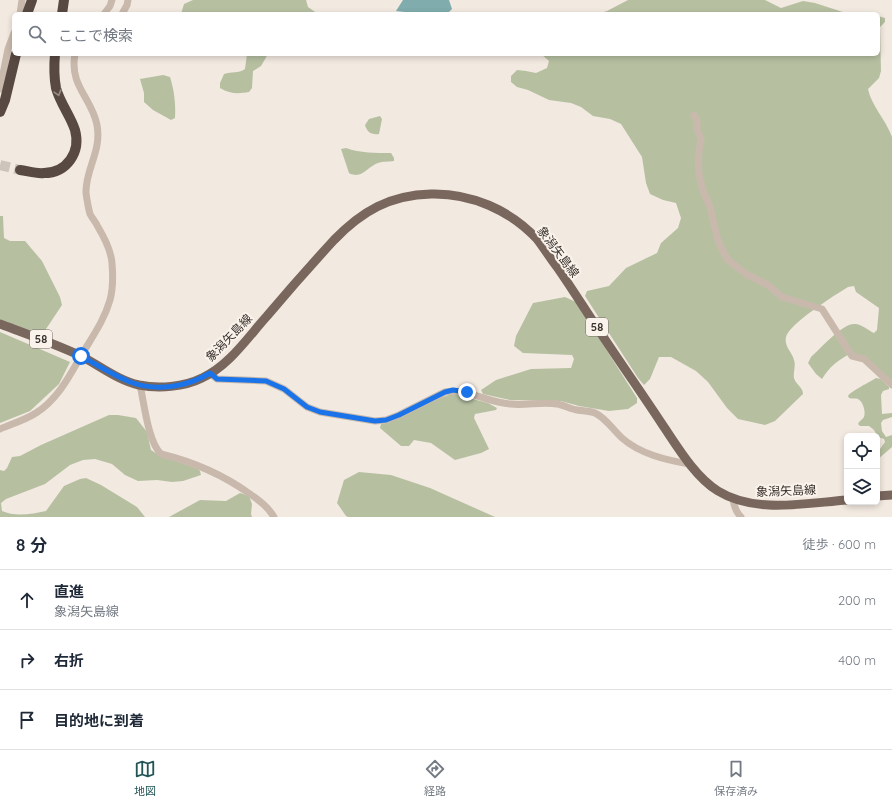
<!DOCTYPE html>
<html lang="ja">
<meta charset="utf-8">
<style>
:root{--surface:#fff;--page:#f2f2f3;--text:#1f2937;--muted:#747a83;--line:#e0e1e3;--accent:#235557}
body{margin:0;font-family:Quicksand,"Noto Sans JP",sans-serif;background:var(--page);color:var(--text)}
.controls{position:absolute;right:12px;bottom:12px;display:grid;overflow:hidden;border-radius:6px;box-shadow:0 2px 6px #0003}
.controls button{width:36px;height:36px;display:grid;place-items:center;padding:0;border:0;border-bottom:1px solid var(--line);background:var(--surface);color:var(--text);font:20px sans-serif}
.stop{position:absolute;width:12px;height:12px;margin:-9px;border:3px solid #1a73e8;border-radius:50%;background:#fff}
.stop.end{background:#1a73e8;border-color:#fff;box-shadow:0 1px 4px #0008}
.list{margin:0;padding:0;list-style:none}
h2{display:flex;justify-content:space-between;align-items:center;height:52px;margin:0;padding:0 16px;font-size:17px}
h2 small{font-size:13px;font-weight:400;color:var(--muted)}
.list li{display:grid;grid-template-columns:26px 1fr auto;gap:12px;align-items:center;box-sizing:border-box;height:60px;padding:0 16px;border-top:1px solid var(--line)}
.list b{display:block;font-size:15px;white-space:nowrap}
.list p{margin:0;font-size:13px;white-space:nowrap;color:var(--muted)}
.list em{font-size:13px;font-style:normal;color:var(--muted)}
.icon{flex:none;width:22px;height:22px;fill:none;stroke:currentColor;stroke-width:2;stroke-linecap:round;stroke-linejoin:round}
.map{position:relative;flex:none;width:892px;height:517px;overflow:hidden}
.search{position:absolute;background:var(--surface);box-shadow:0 2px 6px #0003;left:12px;right:12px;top:12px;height:44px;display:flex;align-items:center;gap:10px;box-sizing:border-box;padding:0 14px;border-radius:6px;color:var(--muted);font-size:15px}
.sheet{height:232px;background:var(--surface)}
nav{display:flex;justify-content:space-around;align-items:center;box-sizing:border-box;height:56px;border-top:1px solid var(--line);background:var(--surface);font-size:11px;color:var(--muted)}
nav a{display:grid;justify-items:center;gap:2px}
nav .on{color:var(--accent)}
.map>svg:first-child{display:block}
.green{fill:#b6c0a1}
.water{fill:#81acad}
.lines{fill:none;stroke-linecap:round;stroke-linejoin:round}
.highway-tunnel{stroke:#cdc4bc;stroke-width:10;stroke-dasharray:10 5;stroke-linecap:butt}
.minor{stroke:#c9b9ac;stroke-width:7}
.major{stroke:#79665d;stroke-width:9}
.highway{stroke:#584942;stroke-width:10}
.oneway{stroke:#988d86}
.route{stroke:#1a73e8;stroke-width:5}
.labels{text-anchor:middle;stroke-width:4;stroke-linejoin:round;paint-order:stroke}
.shield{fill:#f9f3ec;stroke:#726a65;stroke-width:1}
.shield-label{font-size:11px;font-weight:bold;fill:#382f2b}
.street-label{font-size:12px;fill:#382f2b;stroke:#f9f3ec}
</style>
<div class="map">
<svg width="892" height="517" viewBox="0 0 892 517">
<rect width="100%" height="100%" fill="#f2e9e0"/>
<g class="green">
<polygon points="193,0 306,0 308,7 318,14 181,14 184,4"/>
<polygon points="628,0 765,0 781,8 803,1 815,3 849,14 597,14 607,11"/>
<path d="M 878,16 L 885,18 L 885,22 L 880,27 L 881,71 L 879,78 L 868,89 C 871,105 886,120 892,137 L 892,382 L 852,353 C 839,359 829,367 822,379 L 816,374 L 808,363 L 811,357 C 820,349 842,324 854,324 C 860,323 868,330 874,333 L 877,330 L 879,308 L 856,292 L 854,286 L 848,287 C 835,295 789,324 786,337 C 784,347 792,352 794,360 C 796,365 793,373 794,378 C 796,385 803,387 803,394 L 775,421 L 765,425 L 738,419 L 727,408 L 708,382 L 696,371 L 671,357 L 659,357 L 650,379 L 644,385 L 638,378 L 585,296 L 587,291 L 609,286 L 626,268 L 657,253 L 661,243 L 678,228 L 681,218 L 676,203 L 663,200 L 650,194 L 646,183 L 642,157 L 621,124 L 610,119 L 593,116 L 581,107 L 571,103 L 549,100 L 528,90 L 517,87 L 511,82 L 511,76 L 517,70 L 526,71 L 536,73 L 547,68 L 549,61 L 541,54 L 878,54 Z"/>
<path d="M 247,54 L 268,54 L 261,66 L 253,71 L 252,88 L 249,92 C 238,94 230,94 220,88 L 220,83 L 224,74 C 232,71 238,74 245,69 Z"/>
<path d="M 163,75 L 170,77 C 174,89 176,105 175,118 L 171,120 L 153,110 L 144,102 L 144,93 L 140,79 Z"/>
<path d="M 380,116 L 382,119 L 379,134 C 371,135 367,132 365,125 L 369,119 Z"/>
<path d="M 346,148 C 360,153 376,153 391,153 L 394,158 L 394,161 C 388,162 383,161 378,163 C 368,166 362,180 349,173 L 341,149 Z"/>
<polygon points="0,216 3,216 4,238 10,241 25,241 42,261 60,297 62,305 44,332 38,333 0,321"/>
<polygon points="565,297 576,302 637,398 637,403 628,409 609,411 579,406 561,401 510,400 483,394 481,390 496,380 531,369 571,368 574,359 572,355 523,353 514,346 516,336 533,303"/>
<polygon points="0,332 70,362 59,384 30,411 0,423"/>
<path d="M 876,378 L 881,379 L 889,387 L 889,389 L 883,391 L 881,395 L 882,414 L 892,413 L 892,417 L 883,420 L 881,423 L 882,431 L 886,437 L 892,435 L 892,447 L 877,460 L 877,449 L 880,449 L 885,442 L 884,439 L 878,437 L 874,430 L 869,426 L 860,426 L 858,424 C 859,421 862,420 864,417 C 866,412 863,401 858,399 C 856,398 852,399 849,398 L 848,396 C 851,391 870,382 876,378 Z"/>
<path d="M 454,394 L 488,403 L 497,408 L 496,410 L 475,414 L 474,418 L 489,449 L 481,453 L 455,460 L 431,443 L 414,440 L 409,446 L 401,446 L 380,428 L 381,424 C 407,419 428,399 454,394 Z"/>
<path d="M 109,415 L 118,415 L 136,418 L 147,432 L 151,450 L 160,456 L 197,468 L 200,471 L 201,475 L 183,481 L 172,482 L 157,480 L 138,481 L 125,475 L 112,464 L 95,459 L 83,460 L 70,465 L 45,484 L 6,499 L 1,503 L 2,511 C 15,517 32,514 46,511 L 64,486 L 80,479 L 86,478 L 101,485 L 137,507 L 145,517 L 0,517 L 0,470 L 4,471 L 7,468 L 12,457 L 20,456 L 41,445 Z"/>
<polygon points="359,472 391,475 430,488 495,517 348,517 346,516 337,503 344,480"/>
<polygon points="240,493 249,496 252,504 251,514 252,517 169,517 200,500 226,501"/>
</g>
<path class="water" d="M 403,0 L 449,0 L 452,9 L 448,13 C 431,16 413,13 396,11 Z"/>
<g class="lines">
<polyline class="highway-tunnel" points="0,165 20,170"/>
<g class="minor">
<polyline points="20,14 22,0"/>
<polyline points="104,14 110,6 112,0"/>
<polyline points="122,14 127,5 128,0"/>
<polyline points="0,89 8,49 14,33"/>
<polyline points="694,115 697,121 697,129 701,139 698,158 699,174 703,191 710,207 718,241 727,259 746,274 768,285 782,297 822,309 852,356 864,359 892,385"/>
<path d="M 210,373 L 217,379 L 266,381 L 284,389 L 307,407 L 320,412 L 375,421 L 386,420 L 399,415 L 445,392 C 468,388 488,403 511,404 C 526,406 542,401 557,404 C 564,405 570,409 577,410 C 583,411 590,411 595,413 C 606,418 613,430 622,438 C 640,454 666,460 689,464"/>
<path d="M 140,385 C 144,402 148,442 161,454 C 194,462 222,474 250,494 C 260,501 268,507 274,517"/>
<path d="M 0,429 C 12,424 25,420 36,413 C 57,400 69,377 81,356 C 92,337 104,321 110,300 C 113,289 113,275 112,263 C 111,251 104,237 98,227 C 96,222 92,218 90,214 C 88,207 87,200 86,193 C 85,170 102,151 97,125 C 92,98 69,86 75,54"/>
<path d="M 733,499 C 734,507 736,512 741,517"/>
</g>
<g class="major">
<path d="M 0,324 C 27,334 53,343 79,355 C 99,365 117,380 139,385 C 159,389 184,387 202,378 C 229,366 248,337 267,316 C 289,290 311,265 334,240 C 362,211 390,195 431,194 C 471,193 510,210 537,239 C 544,248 550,258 557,267 C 571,287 584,308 598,329 C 619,361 641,392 662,424 C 677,446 695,477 718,491 C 755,514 806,503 847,500"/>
<polyline points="877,496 892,495"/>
</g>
<g class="highway">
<polyline points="27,14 32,0"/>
<polyline points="62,14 64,0"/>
<polyline points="0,112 5,100 16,54"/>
<path d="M 20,170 C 28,171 36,174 44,173 C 67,173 81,152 75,130 C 70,115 60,103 56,88 C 54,77 54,65 55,54"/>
</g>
</g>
<defs><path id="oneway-chevron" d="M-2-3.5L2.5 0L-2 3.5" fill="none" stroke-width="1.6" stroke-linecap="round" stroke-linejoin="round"/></defs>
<use class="oneway" href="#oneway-chevron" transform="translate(58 93) rotate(74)"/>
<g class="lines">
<path class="route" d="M 81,356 C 97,365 113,375 130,382 C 156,392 187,387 210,373 L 217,379 L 266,381 L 284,389 L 307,407 L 320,412 L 375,421 L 386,420 L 399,415 L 445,392 L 453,390 L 467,392"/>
</g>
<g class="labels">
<g class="shield">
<rect x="586" y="318" width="22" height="18" rx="3"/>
<rect x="30" y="330" width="22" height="18" rx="3"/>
</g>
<g class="shield-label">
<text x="597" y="331">58</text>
<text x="41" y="343">58</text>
</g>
<g class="street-label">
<text transform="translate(558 252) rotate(53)" y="4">象潟矢島線</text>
<text transform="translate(229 338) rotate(-46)" y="4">象潟矢島線</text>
<text transform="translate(786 491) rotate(-2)" y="4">象潟矢島線</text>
</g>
</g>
</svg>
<div class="controls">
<button><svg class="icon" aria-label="locate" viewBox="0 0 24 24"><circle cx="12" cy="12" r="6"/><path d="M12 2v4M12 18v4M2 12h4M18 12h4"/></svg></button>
<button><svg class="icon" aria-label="layers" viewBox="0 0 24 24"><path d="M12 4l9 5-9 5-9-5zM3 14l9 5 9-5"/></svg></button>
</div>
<div class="stop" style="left:81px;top:356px"></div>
<div class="stop end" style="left:467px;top:392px"></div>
<div class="search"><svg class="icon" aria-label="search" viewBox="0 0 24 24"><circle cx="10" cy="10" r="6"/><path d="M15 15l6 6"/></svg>ここで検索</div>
</div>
<section class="sheet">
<h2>8 分<small>徒歩 · 600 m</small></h2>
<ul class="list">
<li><svg class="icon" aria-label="ahead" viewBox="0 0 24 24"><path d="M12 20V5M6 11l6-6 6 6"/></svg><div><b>直進</b><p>象潟矢島線</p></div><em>200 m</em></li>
<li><svg class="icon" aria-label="right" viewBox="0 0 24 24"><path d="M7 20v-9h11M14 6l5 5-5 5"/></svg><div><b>右折</b></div><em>400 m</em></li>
<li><svg class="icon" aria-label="arrive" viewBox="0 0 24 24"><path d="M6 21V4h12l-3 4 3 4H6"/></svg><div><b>目的地に到着</b></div></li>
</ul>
</section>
<nav>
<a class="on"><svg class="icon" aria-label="map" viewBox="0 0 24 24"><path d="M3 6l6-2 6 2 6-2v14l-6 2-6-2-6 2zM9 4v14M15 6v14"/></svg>地図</a>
<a><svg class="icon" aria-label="directions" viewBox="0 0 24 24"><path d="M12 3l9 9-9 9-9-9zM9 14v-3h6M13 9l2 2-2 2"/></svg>経路</a>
<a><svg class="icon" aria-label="saved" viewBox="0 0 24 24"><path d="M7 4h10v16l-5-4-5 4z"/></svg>保存済み</a>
</nav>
